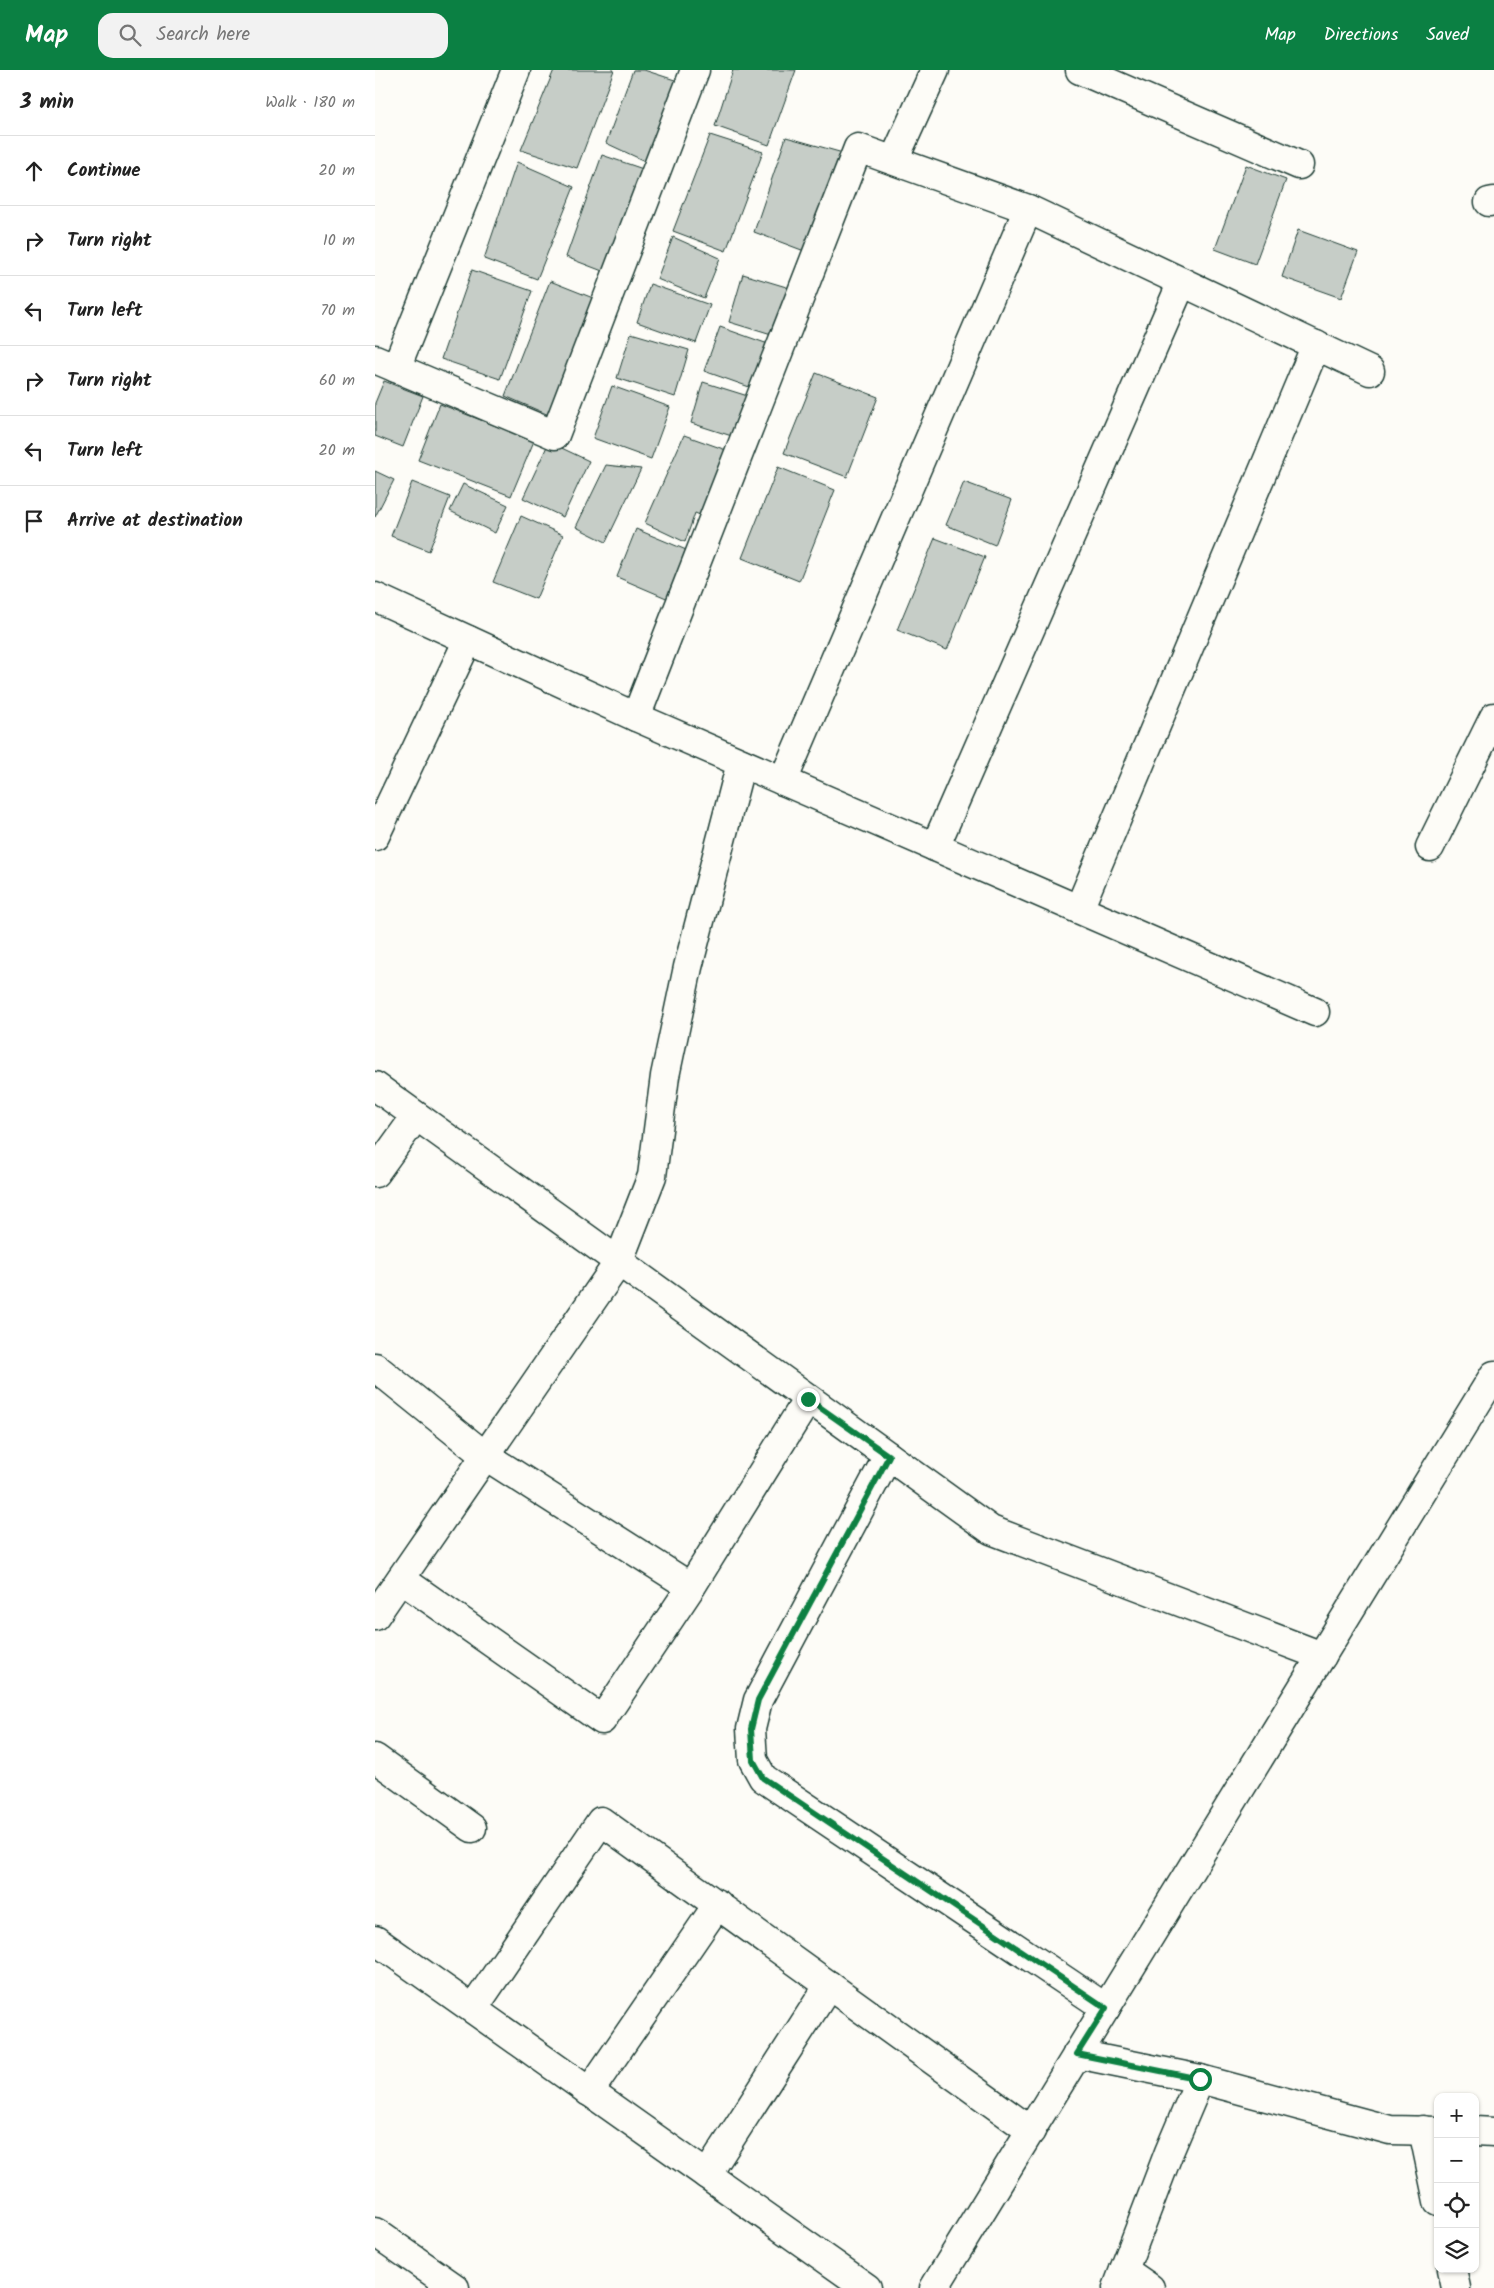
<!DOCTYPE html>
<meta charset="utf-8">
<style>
:root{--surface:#fff;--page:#f2f2f2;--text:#222;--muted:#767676;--line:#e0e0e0;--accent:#0b8043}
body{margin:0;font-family:Kalam,sans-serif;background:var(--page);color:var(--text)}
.controls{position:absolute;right:15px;bottom:15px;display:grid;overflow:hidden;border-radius:10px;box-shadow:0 1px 4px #0004}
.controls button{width:45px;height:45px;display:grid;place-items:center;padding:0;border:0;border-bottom:1px solid var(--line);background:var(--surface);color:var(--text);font:25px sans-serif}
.stop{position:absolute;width:15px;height:15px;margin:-11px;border:4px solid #0b8043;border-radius:50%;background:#fff}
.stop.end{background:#0b8043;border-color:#fff;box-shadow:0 1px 5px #0008}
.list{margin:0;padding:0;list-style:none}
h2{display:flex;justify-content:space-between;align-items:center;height:65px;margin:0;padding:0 20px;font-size:21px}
h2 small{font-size:16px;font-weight:400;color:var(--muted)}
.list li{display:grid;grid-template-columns:32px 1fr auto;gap:15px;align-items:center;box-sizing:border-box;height:70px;padding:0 20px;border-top:1px solid var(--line)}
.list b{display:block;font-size:19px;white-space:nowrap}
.list em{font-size:16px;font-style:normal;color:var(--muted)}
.icon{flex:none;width:28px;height:28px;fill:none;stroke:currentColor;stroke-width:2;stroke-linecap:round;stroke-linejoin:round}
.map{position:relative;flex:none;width:1119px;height:2218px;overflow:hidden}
header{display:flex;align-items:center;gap:30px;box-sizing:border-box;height:70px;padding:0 25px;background:var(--accent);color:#fff}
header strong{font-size:24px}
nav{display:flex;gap:28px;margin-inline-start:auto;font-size:18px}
.search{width:350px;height:45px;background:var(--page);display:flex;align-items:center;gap:12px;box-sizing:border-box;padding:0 18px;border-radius:15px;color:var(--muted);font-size:19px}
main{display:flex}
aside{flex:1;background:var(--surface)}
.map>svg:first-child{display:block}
.building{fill:#c6cdc7;stroke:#1f3d34}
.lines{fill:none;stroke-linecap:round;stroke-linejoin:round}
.minor-casing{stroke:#1f3d34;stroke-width:31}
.minor{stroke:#fdfcf7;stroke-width:28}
.route{stroke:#0b8043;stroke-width:6}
</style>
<header>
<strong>Map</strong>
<div class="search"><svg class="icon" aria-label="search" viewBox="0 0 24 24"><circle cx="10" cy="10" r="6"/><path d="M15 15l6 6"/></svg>Search here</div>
<nav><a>Map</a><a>Directions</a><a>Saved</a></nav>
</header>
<main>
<aside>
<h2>3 min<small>Walk · 180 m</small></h2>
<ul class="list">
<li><svg class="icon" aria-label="ahead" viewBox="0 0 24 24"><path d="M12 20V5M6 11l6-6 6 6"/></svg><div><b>Continue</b></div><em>20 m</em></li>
<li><svg class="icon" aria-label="right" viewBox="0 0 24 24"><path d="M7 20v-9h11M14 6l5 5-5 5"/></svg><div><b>Turn right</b></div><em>10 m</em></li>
<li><svg class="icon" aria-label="left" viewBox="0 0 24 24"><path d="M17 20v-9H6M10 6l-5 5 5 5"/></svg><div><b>Turn left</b></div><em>70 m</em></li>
<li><svg class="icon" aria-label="right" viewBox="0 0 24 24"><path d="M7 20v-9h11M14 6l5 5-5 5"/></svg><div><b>Turn right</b></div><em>60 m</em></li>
<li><svg class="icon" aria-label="left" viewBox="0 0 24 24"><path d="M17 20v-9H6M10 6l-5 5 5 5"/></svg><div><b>Turn left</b></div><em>20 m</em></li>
<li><svg class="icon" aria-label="arrive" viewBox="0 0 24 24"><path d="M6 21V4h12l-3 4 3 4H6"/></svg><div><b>Arrive at destination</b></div></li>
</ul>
</aside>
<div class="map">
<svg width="1119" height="2218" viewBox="0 0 1119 2218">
<rect width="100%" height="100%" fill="#fdfcf7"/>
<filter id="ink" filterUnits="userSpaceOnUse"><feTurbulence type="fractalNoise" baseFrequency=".02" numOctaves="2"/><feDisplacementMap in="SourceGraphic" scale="10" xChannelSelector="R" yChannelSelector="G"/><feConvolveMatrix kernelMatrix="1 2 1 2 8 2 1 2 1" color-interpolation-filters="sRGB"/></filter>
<g filter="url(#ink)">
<g class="building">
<polygon points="179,0 239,0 202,98 146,80"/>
<polygon points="258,0 269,0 306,12 276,94 231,73"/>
<polygon points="358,0 421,0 394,75 340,56"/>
<polygon points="335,65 388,82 351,181 298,161"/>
<polygon points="411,67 468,83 432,182 379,162"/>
<polygon points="227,85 271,100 230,202 191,187"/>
<polygon points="142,92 199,117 162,209 109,189"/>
<polygon points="871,95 911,110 880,194 840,179"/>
<polygon points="923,160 983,182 966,228 907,207"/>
<polygon points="298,167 345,188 329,228 282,209"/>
<polygon points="97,200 157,221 125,309 66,289"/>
<polygon points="368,204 418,219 403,267 354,252"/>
<polygon points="175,211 218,228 176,346 130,326"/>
<polygon points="275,214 335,235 321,273 262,252"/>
<polygon points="345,257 396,275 380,319 329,301"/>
<polygon points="256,263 314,280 300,327 242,308"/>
<polygon points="441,303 503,327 472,407 409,383"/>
<polygon points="9,311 48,326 28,377 0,366 0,333"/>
<polygon points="328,312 376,327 363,368 316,353"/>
<polygon points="237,316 295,337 276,389 218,368"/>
<polygon points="65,334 159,371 136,426 43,390"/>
<polygon points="309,365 354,381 330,447 320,443 310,472 270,453"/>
<polygon points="174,372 214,391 188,447 148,428"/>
<polygon points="231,395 266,399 231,472 201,457"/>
<polygon points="403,397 460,420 424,511 367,488"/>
<polygon points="0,401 19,410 0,447"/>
<polygon points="37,412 75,427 54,481 16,466"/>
<polygon points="589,412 637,430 620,475 571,455"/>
<polygon points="88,414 133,435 120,463 75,441"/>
<polygon points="146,446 188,465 161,529 118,512"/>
<polygon points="261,459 316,482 296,530 242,507"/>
<polygon points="560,468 610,487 572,580 522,560"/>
</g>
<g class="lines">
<defs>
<g id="minor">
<polyline points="705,0 924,95"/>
<polyline points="519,90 560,0"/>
<polyline points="1114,132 1119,131"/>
<polyline points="0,289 180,365 320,0"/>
<polyline points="21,298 141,0"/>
<polyline points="0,527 261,647 940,942"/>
<polyline points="261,647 483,78 653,139 995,301"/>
<polyline points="408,711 653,139"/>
<polyline points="0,766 93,570"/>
<polyline points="560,777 807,212"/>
<polyline points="1055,777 1119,647"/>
<polyline points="704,839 941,275"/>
<polyline points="0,1016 616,1460 947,1586"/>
<polyline points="0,1103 41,1046"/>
<polyline points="0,1297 109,1385 316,1517"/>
<polyline points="513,1386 383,1630 376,1659 378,1690 388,1708 731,1938"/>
<polyline points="26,1509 227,1650 316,1517 433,1329"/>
<polyline points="0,1546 243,1193 277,1106 290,1006 313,897 366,693"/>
<polyline points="0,1688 97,1758"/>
<polyline points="0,1870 492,2218"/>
<polyline points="98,1939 226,1751 656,2061"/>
<polyline points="702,1984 825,2009 1015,2060 1063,2061"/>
<polyline points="214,2022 343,1834"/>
<polyline points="1048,2060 1063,2131"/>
<polyline points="1100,2061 1119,2062"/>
<polyline points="332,2105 454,1915"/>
<polyline points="0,2162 80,2218"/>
<polyline points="1077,2199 1081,2218"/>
<polyline points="749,2200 775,2218"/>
<polyline points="559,2218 1119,1305"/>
<polyline points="742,2218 794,2082 825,2009"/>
</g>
</defs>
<use href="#minor" class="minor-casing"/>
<use href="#minor" class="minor"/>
</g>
</g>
<g class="lines" filter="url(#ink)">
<polyline class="route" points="433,1329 514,1386 383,1630 376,1659 378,1690 388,1708 731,1938 702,1984 825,2009"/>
</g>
</svg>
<div class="controls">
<button>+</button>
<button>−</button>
<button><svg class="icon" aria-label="locate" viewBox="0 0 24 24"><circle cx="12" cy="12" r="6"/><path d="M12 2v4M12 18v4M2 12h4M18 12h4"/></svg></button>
<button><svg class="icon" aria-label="layers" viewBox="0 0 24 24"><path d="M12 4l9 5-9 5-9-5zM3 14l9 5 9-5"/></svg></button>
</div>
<div class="stop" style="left:825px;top:2009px"></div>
<div class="stop end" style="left:433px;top:1329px"></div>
</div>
</main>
